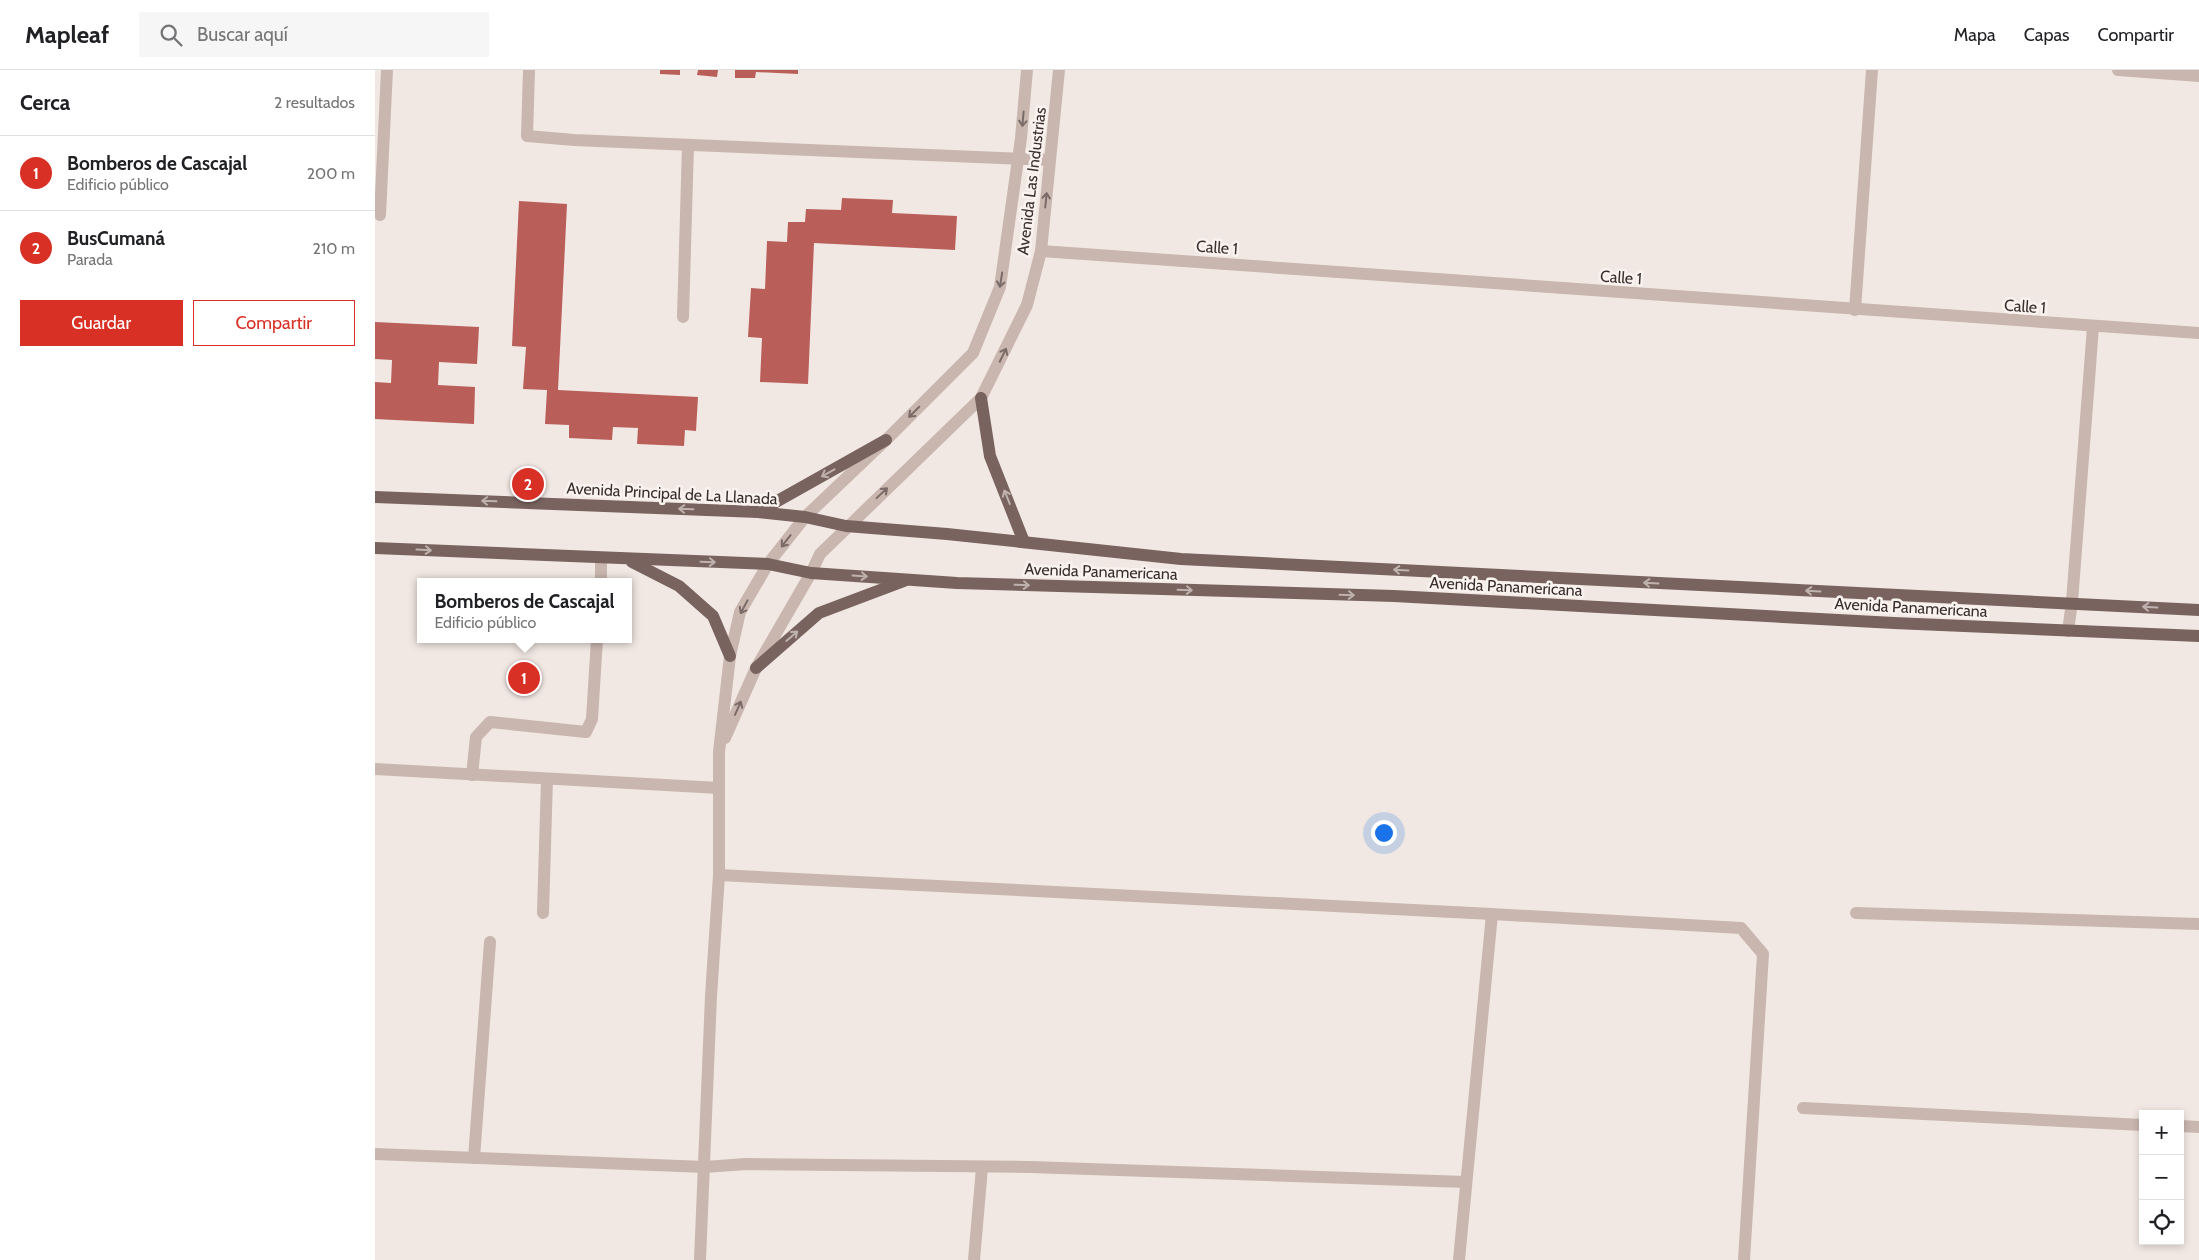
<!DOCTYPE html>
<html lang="es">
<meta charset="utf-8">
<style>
:root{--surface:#fff;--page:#f6f6f6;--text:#202124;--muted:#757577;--line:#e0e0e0;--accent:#d93025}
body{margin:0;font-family:Cabin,sans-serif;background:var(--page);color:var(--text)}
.controls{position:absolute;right:15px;bottom:15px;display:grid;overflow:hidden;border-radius:0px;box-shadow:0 2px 8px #0003}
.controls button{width:45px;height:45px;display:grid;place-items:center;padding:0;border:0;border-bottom:1px solid var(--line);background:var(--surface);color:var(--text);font:25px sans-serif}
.you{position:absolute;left:1008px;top:762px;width:18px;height:18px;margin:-12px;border:4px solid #fff;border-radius:50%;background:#1a73e8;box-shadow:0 0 0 8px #1a73e833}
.badge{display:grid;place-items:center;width:32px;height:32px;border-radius:50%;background:var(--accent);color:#fff;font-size:16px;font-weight:700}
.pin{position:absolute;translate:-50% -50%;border:2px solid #fff;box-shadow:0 1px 5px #0006}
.popup{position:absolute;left:42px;top:508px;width:215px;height:65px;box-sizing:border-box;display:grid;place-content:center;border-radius:0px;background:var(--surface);filter:drop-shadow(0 1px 4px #0005);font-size:16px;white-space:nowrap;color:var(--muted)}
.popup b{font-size:19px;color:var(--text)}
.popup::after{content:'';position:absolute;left:50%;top:100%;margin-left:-10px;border:10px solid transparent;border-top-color:var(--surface)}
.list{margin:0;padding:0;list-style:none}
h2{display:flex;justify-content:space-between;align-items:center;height:65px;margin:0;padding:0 20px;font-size:21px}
h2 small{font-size:16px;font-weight:400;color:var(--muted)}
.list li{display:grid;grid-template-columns:32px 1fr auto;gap:15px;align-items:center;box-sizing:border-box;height:75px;padding:0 20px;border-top:1px solid var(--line)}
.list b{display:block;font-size:19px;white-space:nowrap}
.list p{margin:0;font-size:16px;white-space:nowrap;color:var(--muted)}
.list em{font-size:16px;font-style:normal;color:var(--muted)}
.actions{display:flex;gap:10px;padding:15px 20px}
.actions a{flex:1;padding:11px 0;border:1px solid var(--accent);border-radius:0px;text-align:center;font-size:18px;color:var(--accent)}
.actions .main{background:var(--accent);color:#fff}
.icon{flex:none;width:28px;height:28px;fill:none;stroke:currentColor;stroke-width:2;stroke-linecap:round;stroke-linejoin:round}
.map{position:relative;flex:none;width:1824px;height:1190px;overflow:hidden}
header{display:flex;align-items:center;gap:30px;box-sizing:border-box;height:70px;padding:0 25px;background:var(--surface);border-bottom:1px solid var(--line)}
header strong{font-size:24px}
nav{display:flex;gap:28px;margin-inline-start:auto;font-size:18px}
.search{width:350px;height:45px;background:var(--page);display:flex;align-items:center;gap:12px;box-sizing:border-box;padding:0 18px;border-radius:0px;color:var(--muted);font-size:19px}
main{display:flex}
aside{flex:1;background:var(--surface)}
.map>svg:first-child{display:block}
.building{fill:#ba5e59}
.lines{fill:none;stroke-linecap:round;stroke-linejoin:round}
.minor{stroke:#c9b6af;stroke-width:12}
.major{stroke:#79635f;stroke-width:12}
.oneway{stroke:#7a6b68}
.oneway2{stroke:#bfb2ae}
.labels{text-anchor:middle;stroke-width:5;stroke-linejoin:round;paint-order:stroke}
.street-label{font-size:16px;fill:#392e2d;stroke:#f9f3ef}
</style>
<header>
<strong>Mapleaf</strong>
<div class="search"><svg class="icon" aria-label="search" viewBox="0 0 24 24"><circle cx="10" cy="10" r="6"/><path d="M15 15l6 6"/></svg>Buscar aquí</div>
<nav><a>Mapa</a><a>Capas</a><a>Compartir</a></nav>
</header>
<main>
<aside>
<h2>Cerca<small>2 resultados</small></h2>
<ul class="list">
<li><span class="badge">1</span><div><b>Bomberos de Cascajal</b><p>Edificio público</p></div><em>200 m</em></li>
<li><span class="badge">2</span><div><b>BusCumaná</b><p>Parada</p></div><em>210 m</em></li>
</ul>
<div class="actions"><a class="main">Guardar</a><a>Compartir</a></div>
</aside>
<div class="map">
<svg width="1824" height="1190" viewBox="0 0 1824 1190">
<rect width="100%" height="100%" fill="#f2e8e3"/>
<g class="building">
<polygon points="285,0 305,0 305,5 285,4"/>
<polygon points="323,0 343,0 342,7 322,5"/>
<polygon points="360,0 423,0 423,4 381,2 380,8 360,8"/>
<polygon points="467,128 518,130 517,143 582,146 580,180 439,173 433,314 385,312 387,268 373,267 376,218 390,219 392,171 412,172 413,152 430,152 431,139 466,140"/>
<polygon points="144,131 192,134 183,320 323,327 321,361 310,360 309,376 262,374 263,358 238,357 237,370 194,368 194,355 170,354 172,320 148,319 151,277 137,276"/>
<polygon points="0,252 104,257 102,294 64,292 63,315 100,317 99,354 0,349 0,312 16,313 17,290 0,289"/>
</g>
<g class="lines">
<g class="minor">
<polyline points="154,0 152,66 199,70 675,90"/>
<polyline points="1743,0 1824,6"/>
<polyline points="5,145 12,0"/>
<polyline points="666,181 1824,263"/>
<polyline points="1480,240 1497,0"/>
<polyline points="308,247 313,75"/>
<polyline points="226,512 226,489"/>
<polyline points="1693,561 1697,532 1718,257"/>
<polyline points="350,668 381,598 436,503 445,484 606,328 652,235 666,181 684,0"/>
<polyline points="0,699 344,718"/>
<polyline points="97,705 101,667 115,652 211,662 217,649 222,569"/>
<polyline points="344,805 1117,844 1366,858 1388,884 1369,1190"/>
<polyline points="168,843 172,709"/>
<polyline points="1481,843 1824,854"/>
<polyline points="1428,1038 1768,1055"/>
<polyline points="1805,1056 1824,1057"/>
<polyline points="0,1084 330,1097 371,1094 655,1097 1090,1112"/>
<polyline points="99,1088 115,872"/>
<polyline points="325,1190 336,926 344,805 344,682 355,586 365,542 393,494 430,447 511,370 598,283 625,217 646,68 652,0"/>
<polyline points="599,1190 607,1098"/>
<polyline points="1084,1190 1117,844"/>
</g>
<g class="major">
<polyline points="606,328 615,386 649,472"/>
<polyline points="0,427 383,442 430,447 471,456 572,464 806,489 1824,540"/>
<polyline points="383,442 511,370"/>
<polyline points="0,478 393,494 436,503 582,513 1019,526 1519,553 1824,566"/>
<polyline points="257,492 304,516 338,546 355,586"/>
<polyline points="381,598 444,543 529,511"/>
</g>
</g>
<defs><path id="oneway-shaft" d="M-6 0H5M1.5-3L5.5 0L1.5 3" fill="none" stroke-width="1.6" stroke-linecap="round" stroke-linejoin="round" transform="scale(1.25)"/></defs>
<g class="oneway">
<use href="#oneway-shaft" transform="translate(648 49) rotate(95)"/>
<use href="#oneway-shaft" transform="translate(671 130) rotate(-84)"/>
<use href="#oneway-shaft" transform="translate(626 210) rotate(99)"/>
<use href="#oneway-shaft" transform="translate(628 285) rotate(-64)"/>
<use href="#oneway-shaft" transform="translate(539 342) rotate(135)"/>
<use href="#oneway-shaft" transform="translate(507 423) rotate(-43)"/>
<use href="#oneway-shaft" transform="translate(411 471) rotate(128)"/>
<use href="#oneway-shaft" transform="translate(369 537) rotate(118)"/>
<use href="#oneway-shaft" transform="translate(363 638) rotate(-66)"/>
</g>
<g class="oneway2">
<use href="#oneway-shaft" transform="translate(453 403) rotate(151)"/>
<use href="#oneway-shaft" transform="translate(632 427) rotate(-112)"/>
<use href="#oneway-shaft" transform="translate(114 431) rotate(-178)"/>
<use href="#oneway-shaft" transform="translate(311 439) rotate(-178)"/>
<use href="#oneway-shaft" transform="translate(49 480) rotate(3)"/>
<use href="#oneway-shaft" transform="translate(333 492) rotate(2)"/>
<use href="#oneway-shaft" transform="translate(1026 500) rotate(-177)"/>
<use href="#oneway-shaft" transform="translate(485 506) rotate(4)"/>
<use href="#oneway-shaft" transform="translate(1276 513) rotate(-177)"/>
<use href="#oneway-shaft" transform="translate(647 515) rotate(2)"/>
<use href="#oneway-shaft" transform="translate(810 520) rotate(2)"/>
<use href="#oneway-shaft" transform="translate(1438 521) rotate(-177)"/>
<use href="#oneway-shaft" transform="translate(972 525) rotate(2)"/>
<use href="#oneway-shaft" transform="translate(1775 537) rotate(-177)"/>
<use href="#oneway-shaft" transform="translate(417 566) rotate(-41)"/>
</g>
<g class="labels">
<g class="street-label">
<text transform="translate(656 111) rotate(-83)" y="6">Avenida Las Industrias</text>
<text transform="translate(842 177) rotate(4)" y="6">Calle 1</text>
<text transform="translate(1246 207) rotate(4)" y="6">Calle 1</text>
<text transform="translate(1650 236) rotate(4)" y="6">Calle 1</text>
<text transform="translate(297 423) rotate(3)" y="6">Avenida Principal de La Llanada</text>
<text transform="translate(726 501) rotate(2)" y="6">Avenida Panamericana</text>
<text transform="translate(1131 516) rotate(3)" y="6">Avenida Panamericana</text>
<text transform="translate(1536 537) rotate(3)" y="6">Avenida Panamericana</text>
</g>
</g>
</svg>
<div class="controls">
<button>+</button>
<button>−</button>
<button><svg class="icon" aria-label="locate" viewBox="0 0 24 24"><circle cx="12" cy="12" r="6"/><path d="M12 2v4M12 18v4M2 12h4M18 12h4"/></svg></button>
</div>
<div class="you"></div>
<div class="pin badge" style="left:149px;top:608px">1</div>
<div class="popup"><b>Bomberos de Cascajal</b>Edificio público</div>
<div class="pin badge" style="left:153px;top:414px">2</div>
</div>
</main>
